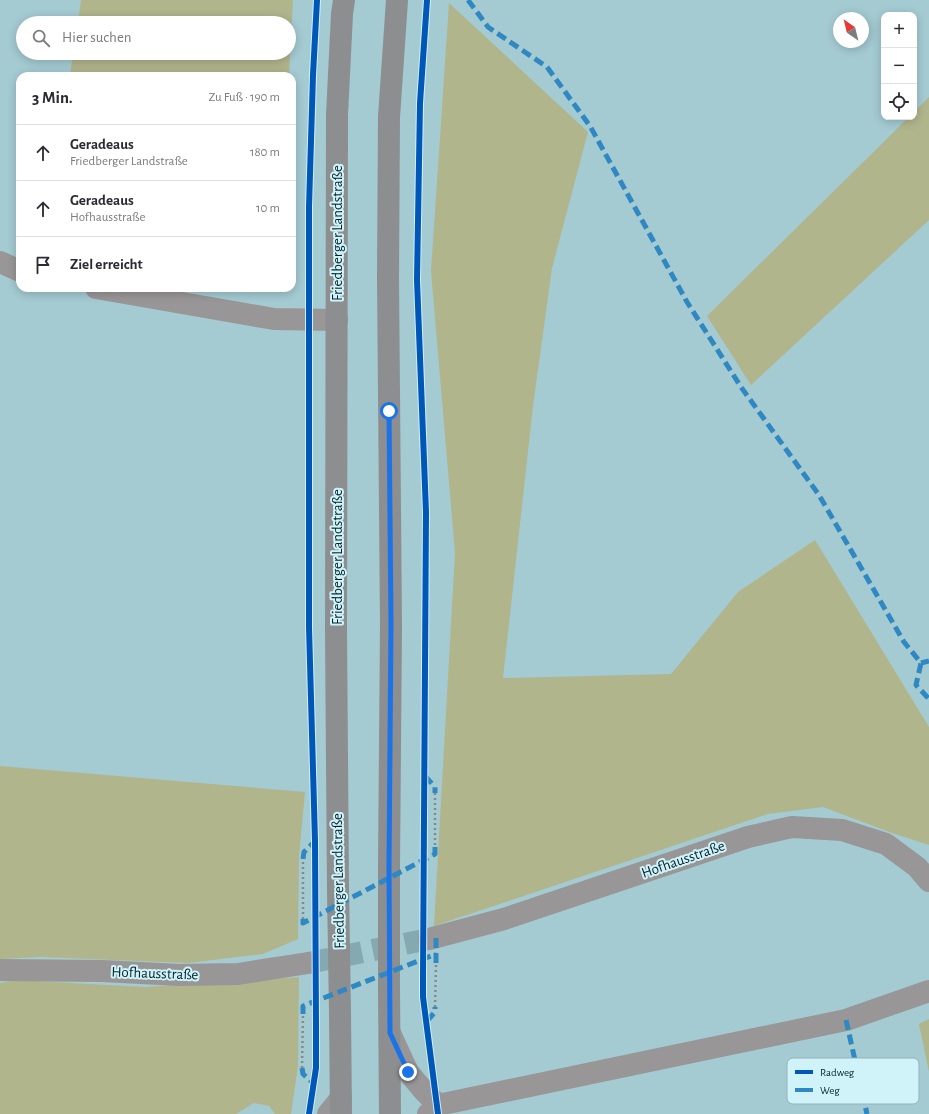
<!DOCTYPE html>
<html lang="de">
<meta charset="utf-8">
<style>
:root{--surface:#fff;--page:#f7f7f7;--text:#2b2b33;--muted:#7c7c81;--line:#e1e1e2}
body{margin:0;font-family:"Alegreya Sans",sans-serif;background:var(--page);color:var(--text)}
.controls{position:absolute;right:12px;top:12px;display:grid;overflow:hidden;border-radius:8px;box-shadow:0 2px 10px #0003}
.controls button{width:36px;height:36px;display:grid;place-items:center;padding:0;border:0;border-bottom:1px solid var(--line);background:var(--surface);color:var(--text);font:20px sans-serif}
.compass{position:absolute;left:833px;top:12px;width:36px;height:36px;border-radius:50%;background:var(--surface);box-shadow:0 2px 10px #0003;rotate:325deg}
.stop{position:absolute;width:12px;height:12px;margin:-9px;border:3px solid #1a73e8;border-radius:50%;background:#fff}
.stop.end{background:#1a73e8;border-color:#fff;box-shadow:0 1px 4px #0008}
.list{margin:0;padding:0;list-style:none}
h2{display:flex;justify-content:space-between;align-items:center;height:52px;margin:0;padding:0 16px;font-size:17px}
h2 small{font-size:13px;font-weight:400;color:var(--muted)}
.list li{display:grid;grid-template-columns:26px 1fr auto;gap:12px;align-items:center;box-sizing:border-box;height:56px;padding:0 16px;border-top:1px solid var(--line)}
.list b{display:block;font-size:15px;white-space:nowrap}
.list p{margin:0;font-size:13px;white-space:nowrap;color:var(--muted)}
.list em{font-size:13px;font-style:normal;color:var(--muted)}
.icon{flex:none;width:22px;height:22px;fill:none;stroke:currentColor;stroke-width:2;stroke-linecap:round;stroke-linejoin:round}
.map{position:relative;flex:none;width:929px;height:1114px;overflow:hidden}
.search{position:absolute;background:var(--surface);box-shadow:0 2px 10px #0003;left:16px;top:16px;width:280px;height:44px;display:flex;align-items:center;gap:10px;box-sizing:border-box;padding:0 14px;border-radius:22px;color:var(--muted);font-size:15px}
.panel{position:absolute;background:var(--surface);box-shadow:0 2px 10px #0003;left:16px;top:72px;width:280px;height:220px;border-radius:12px}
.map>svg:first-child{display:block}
.green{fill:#b1b58c}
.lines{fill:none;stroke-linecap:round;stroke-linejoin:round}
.minor-tunnel{stroke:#84a9b0;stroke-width:22;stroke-dasharray:22 11;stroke-linecap:butt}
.path{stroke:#848a8b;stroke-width:2.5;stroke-dasharray:2 3;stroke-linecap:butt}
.minor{stroke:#989696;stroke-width:22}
.major{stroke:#8c8e90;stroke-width:22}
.major-bridge{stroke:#8c8e90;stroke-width:22}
.quiet{stroke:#3088c2;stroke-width:5;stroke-dasharray:10 5;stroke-linecap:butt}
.cycleway-casing{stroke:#d0f2f9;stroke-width:8}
.cycleway{stroke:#0057b8;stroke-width:6}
.route{stroke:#1a73e8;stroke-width:5}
.labels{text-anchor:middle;stroke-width:4;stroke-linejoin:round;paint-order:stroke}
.street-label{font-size:15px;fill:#052329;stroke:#d0f2f9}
.key{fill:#d0f2f9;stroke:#93b4bb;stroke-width:1}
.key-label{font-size:11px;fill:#052329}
</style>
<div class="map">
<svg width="929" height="1114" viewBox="0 0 929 1114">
<rect width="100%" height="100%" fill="#a4cad2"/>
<g class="green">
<polygon points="81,0 293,0 289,76 70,76 73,53 289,53 289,23 78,23"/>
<polygon points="449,3 588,132 552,268 533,406 503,678 671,674 738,592 815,540 929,727 929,845 892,833 823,807 768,814 434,926 455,553 431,271"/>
<polygon points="929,97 929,220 751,385 707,316 909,117 914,117 914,112"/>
<polygon points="0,766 305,792 299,857 298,939 263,954 188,963 41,957 0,959"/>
<polygon points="299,977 298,1066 291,1114 275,1114 269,1106 254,1103 236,1114 0,1114 0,983 16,980 145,987"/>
<polygon points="929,1019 929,1072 919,1024"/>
</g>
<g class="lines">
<polyline class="minor-tunnel" points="308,963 429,939"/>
<g class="path">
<polyline points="435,793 435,846"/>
<polyline points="303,919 303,859"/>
<polyline points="435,1007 436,963"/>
<polyline points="302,1068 303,1014"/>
</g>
<g class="minor">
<polyline points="0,262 20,271"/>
<polyline points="96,288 274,319 337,320"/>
<polyline points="429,939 504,919 748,837 792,827 842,830 886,844 917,867 929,881"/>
<polyline points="0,970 102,971 180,975 238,974 308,963"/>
<polyline points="390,1033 408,1072 424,1091 438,1105"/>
<polyline points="328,1114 341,1098"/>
<polyline points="428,1114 438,1105 846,1020 929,991"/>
</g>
<g class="major">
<polyline points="389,866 391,625 388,277 389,117 397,0"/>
<polyline points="338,890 336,630 337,115 342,14 344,0"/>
<polyline points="389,990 390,1114"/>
<polyline points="340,1013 341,1114"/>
</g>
<g class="major-bridge">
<polyline points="389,866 389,990"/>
<polyline points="338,890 340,1013"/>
</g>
<g class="quiet">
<polyline points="468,0 488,27 547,67 590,126 687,302 741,387 819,495 904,642 921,663 916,685 929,699"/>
<polyline points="921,663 929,661"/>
<polyline points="425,776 435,787 435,793"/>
<polyline points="303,859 304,852 315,841"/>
<polyline points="303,919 303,923 435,854 435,846"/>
<polyline points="436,963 436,937"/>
<polyline points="303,1014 303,1006 436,954"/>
<polyline points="846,1020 867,1114"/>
<polyline points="427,1021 435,1012 435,1007"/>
<polyline points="302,1068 303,1074 314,1084"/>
</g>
<defs>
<g id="cycleway">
<polyline points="427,0 420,103 417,280 426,512 423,974 423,997 438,1114"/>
<polyline points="309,1114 316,1068 316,1025 315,841 309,627 309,207 313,75 317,0"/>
</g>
</defs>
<use href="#cycleway" class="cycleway-casing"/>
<use href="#cycleway" class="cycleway"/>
</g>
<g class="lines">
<polyline class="route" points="389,411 391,624 389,866 390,1033 408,1072"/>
</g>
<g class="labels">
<g class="street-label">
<text transform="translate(337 233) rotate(-90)" y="5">Friedberger Landstraße</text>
<text transform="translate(337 557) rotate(-90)" y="5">Friedberger Landstraße</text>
<text transform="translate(683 859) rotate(-19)" y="5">Hofhausstraße</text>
<text transform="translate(338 881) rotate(-91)" y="5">Friedberger Landstraße</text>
<text transform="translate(155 973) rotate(2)" y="5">Hofhausstraße</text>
</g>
</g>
<rect x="787" y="1058" width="132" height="46" rx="6" class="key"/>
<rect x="795" y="1070" width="18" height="4" fill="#0057b8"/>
<rect x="795" y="1088" width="18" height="4" fill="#3088c2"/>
<g class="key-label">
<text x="820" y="1076">Radweg</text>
<text x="820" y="1094">Weg</text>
</g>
</svg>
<div class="controls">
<button>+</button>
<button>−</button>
<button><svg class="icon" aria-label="locate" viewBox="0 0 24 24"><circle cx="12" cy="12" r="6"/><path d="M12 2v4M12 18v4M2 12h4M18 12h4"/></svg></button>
</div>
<svg class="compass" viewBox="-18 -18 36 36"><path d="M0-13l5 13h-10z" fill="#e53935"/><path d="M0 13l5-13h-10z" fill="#7c7c81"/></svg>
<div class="stop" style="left:389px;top:411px"></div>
<div class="stop end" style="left:408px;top:1072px"></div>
<div class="search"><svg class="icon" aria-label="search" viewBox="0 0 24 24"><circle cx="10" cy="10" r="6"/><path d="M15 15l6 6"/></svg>Hier suchen</div>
<section class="panel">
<h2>3 Min.<small>Zu Fuß · 190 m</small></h2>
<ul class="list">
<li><svg class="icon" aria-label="ahead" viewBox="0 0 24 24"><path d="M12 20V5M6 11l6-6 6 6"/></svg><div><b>Geradeaus</b><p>Friedberger Landstraße</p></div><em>180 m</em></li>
<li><svg class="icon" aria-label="ahead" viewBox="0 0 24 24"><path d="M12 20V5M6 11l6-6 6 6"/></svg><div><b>Geradeaus</b><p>Hofhausstraße</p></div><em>10 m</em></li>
<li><svg class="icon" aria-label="arrive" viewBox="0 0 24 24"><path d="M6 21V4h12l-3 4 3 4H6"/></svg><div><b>Ziel erreicht</b></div></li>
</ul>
</section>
</div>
